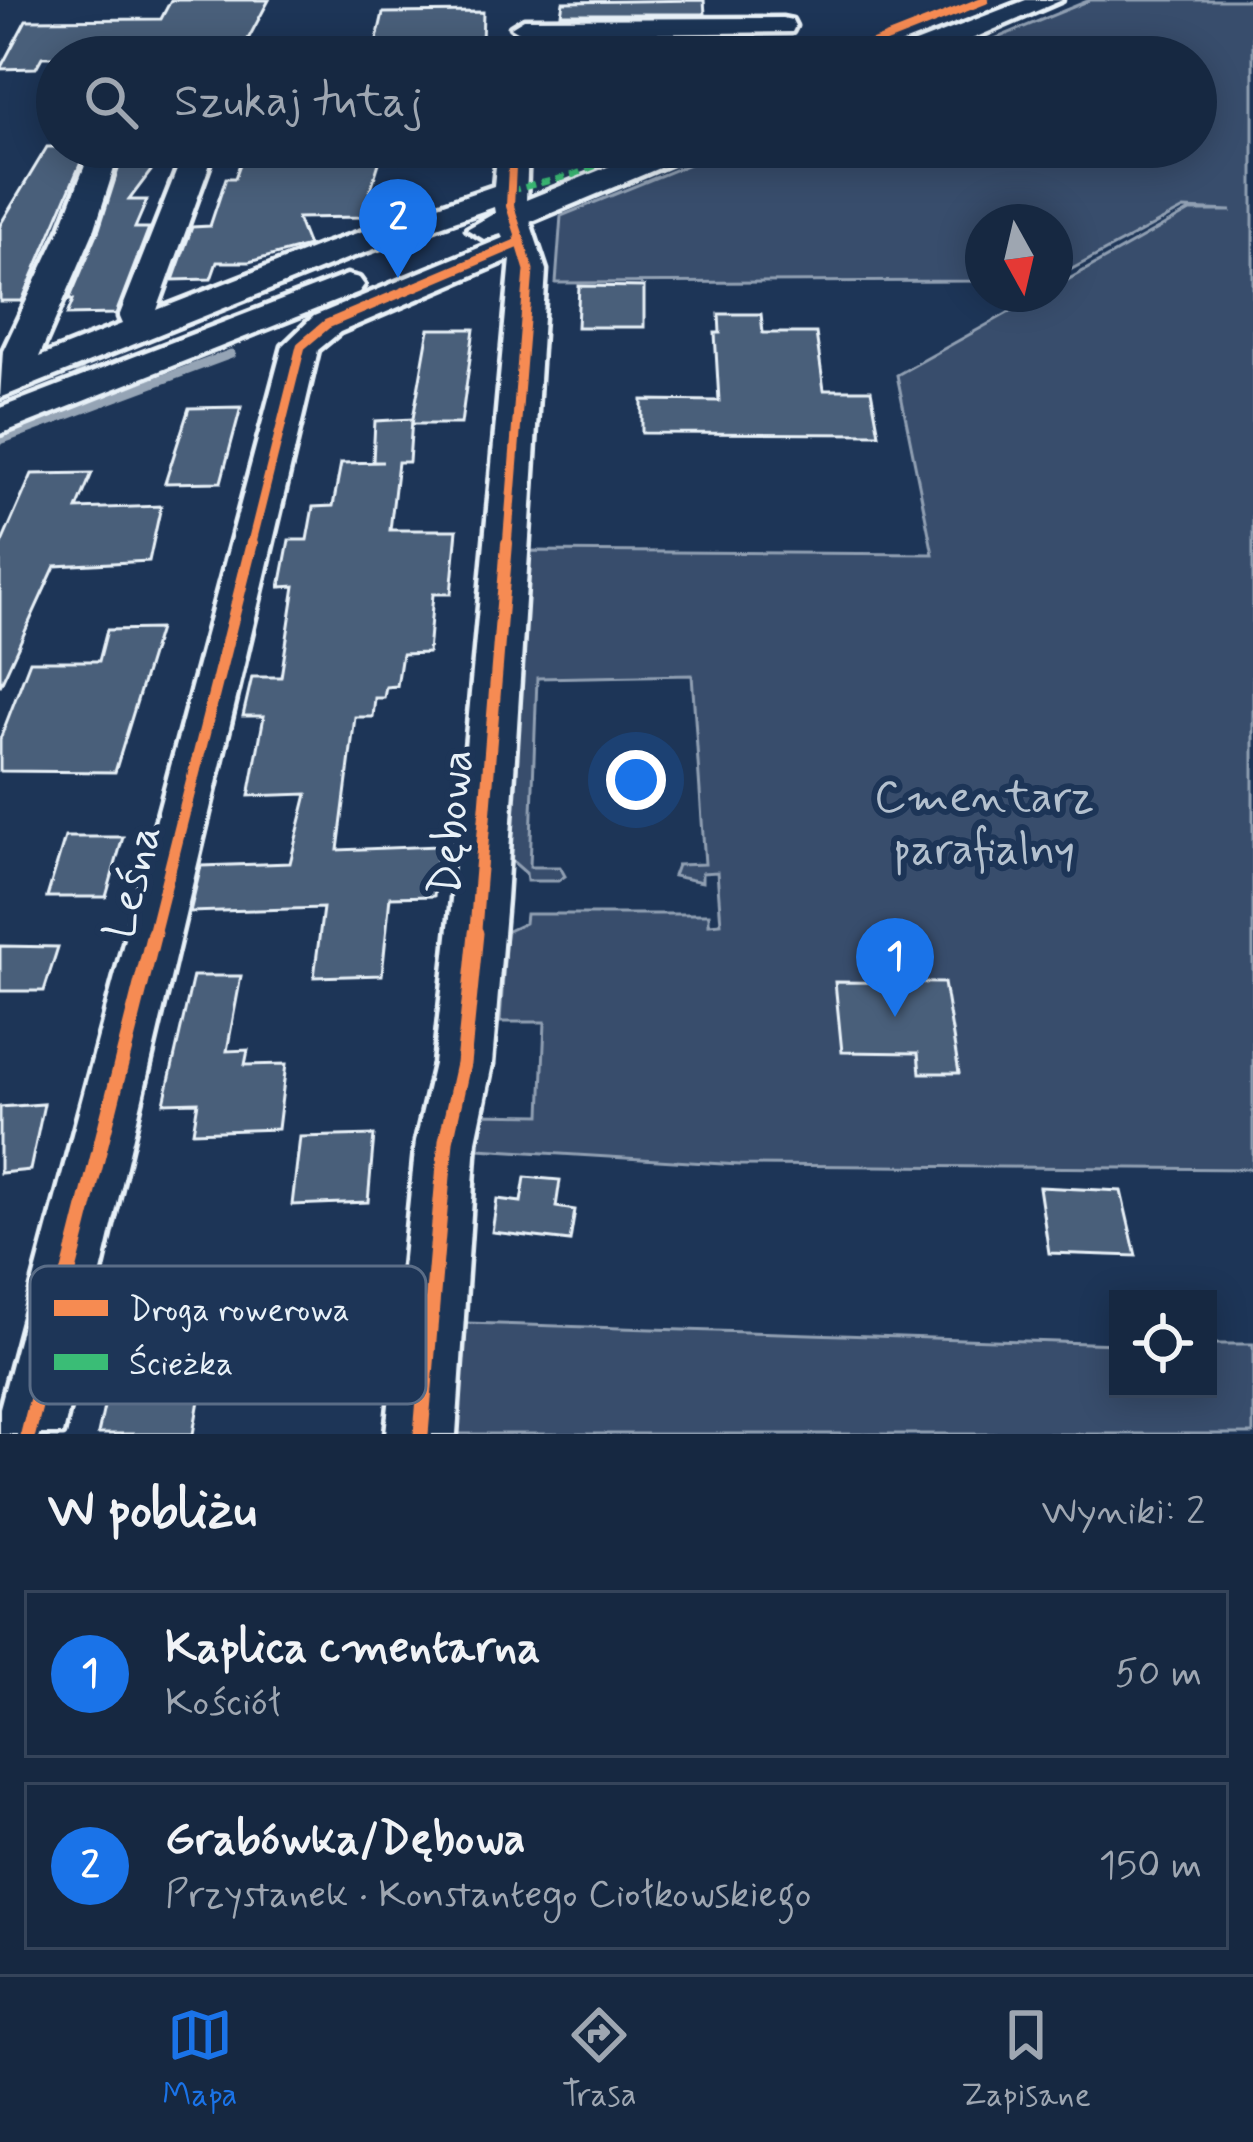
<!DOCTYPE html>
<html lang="pl">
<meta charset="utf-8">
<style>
:root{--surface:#162841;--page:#1f3048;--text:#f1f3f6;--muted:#9ea6b1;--line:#35445a;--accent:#1a73e8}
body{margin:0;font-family:Mynerve,sans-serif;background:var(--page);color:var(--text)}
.controls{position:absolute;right:36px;bottom:36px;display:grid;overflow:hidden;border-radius:0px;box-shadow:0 6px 30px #0003}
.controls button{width:108px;height:108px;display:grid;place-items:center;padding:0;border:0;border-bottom:3px solid var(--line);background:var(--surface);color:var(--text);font:60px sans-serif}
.compass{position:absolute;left:965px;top:204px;width:108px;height:108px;border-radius:50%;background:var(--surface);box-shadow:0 6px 30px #0003;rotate:172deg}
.you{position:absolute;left:636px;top:780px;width:42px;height:42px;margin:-30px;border:9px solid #fff;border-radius:50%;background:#1a73e8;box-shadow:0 0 0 18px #1a73e833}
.badge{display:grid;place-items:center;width:78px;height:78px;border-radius:50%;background:var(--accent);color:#fff;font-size:39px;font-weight:700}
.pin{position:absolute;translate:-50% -99px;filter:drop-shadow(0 3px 6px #0008)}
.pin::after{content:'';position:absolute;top:63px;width:42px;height:36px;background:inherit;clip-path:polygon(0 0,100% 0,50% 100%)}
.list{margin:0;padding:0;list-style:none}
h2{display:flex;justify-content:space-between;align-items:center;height:156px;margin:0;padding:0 48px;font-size:51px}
h2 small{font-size:39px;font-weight:400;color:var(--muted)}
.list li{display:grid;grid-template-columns:78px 1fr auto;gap:36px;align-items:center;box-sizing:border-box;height:168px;margin:0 24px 24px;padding:0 24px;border:3px solid var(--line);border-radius:0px}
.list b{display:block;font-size:45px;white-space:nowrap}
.list p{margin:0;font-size:39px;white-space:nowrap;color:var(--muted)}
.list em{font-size:39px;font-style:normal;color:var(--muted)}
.icon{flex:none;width:66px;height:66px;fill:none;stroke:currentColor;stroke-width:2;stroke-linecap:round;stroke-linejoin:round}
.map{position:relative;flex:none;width:1253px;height:1434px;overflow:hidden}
.search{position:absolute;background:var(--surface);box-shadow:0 6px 30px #0003;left:36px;right:36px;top:36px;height:132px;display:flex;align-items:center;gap:30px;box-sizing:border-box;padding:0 42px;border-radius:66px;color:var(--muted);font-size:45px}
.sheet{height:540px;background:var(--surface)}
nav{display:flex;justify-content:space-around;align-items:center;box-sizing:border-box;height:168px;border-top:3px solid var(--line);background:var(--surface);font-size:33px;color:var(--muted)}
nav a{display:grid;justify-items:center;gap:6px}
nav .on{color:var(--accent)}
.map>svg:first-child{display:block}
.green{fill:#374d6c;stroke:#909fb2;stroke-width:3}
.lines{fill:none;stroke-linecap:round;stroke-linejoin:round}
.stream{stroke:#95a4b5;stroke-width:9}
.building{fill:#495e7a;stroke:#e8f1f8;stroke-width:3}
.minor-casing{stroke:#e8f1f8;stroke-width:9}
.minor{fill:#1d3557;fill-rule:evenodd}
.quiet{stroke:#3abd76;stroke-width:6;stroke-dasharray:10 6;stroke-linecap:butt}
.cycleway-far3-casing{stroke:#1d3557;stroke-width:12}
.cycleway-far2-casing{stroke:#1d3557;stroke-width:15}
.cycleway-far1-casing{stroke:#1d3557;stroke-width:20}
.cycleway-casing{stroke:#1d3557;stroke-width:22}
.cycleway-far3{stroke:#f68b52;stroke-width:8}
.cycleway-far2{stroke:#f68b52;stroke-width:9}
.cycleway-far1{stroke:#f68b52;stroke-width:12}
.cycleway{stroke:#f68b52;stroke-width:15}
.labels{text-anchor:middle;stroke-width:12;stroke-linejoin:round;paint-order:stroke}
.park-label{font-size:45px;fill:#b3c0ce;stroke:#1d3557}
.street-label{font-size:45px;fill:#e8f1f8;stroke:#1d3557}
.key{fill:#1d3557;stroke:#5a6d87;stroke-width:3}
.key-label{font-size:33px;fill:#e8f1f8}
</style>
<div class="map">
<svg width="1253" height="1434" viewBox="0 0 1253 1434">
<rect width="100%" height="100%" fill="#1d3557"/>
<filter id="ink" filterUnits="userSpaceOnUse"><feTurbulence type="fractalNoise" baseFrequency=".00833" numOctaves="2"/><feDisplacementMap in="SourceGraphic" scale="24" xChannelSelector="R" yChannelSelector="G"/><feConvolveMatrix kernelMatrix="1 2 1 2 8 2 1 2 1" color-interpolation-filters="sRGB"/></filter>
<g filter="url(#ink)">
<g class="green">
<polygon points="1090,0 1253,0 1253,1169 739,1165 479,1149 481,1114 541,1115 545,1022 500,1022 506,932 525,923 526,914 709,914 709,924 721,923 717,872 702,873 702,882 673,876 677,865 705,864 692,675 537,678 530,867 560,867 565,876 558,881 527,881 526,873 511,860 527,551 933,554 897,375 1042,294 1055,294 1055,287 1190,211 1232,211 1184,209 1055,278 1055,222 983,222 983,281 556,283 561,216 731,147 1196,147 1196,57 951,57"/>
<polygon points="466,1323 1118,1344 1118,1389 1208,1389 1208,1344 1253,1344 1253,1434 456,1434"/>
</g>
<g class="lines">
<g class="stream">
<polyline points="76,368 83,375"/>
<polyline points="0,440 231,354"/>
</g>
</g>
<g class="building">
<polygon points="171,0 269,0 246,43 215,44 209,57 42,57 36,68 0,69 26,20 161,19"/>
<polygon points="704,0 705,14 561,14 563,2"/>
<polygon points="483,12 482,43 375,48 383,13"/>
<polygon points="708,37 710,57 557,57 559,39"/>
<polygon points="47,147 169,147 129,200 147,200 135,228 149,228 116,314 67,315 73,300 69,300 99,229 120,163 99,149 85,153 22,301 0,301 0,225"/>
<polygon points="246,147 384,147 362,217 297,218 308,246 249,262 217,262 211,279 173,280 192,227 210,226 226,178 235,178"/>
<polygon points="579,286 644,287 644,327 577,327"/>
<polygon points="719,314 761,314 763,333 816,333 824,390 871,390 879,434 642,433 642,400 719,401 715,333 720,333"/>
<polygon points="429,329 474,329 461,424 412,424"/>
<polygon points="241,407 221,482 165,483 189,408"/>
<polygon points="412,419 409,462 398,462 390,530 457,530 451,594 433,594 428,653 402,654 397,686 386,687 384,698 375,698 373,717 355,717 338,850 438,846 434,896 390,897 382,975 314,977 323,908 190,912 201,866 290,863 307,794 249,796 264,716 243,716 252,677 281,677 295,586 280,587 289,540 307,540 313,507 333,506 341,463 383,462 373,462 375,421"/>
<polygon points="92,473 77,509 161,506 149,561 55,566 0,686 0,547 32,474"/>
<polygon points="159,629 115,772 0,771 0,739 30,661 99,661 107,630"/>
<polygon points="65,837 123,837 106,897 47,897"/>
<polygon points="0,946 58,947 44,991 0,991"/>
<polygon points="193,976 241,976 227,1051 248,1050 245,1065 286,1064 278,1129 193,1132 198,1102 164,1103"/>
<polygon points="835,982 944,983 959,1073 920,1073 918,1053 842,1052"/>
<polygon points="44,1104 30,1170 0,1173 0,1107"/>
<polygon points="374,1135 368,1202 292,1205 300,1137"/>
<polygon points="525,1177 560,1180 556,1207 575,1210 570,1241 492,1232 497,1199 521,1202"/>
<polygon points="1039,1187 1121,1191 1136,1256 1049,1253"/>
<polygon points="251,1280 239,1360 206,1361 193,1434 98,1434 114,1362 143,1361 159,1283"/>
</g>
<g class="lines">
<defs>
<g id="minor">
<polygon points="1026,0 1062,0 930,57 891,57 895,51"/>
<polygon points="782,18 792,20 795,26 792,32 524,35 511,27 524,19"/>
<polygon points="186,147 216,147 157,310 322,245 494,186 498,147 528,147 526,200 657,147 699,147 695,153 530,222 546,270 506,899 492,1064 476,1141 456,1434 386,1434 416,1141 434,1064 452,899 511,259 340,332 318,350 63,1434 0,1434 0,1408 283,346 314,316 503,238 501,234 484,239 467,229 495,213 494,207 346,259 0,398 3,351 61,228 89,155 100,153 116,162 95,228 39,357 122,324 119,317"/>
<polygon points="347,275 359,278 364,285 359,292 0,434 0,408"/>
</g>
</defs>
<use href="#minor" class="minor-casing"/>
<use href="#minor" class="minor"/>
<polyline class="quiet" points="509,191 573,175 642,147"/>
<defs>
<g id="cycleway-far3">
<polyline points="840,57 985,0"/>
<polyline points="513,147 510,206 521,240"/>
</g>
<g id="cycleway-far2">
<polyline points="251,546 301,346 327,324 521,242"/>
<polyline points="507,546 529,270 519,237"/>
</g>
<g id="cycleway-far1">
<polyline points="153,936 252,543"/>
<polyline points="475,936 507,543"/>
</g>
<g id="cycleway">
<polyline points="28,1434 154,933"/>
<polyline points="421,1434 446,1141 463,1064 476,933"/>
</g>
</defs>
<use href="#cycleway-far3" class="cycleway-far3-casing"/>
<use href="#cycleway-far2" class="cycleway-far2-casing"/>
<use href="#cycleway-far1" class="cycleway-far1-casing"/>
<use href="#cycleway" class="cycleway-casing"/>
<use href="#cycleway-far3" class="cycleway-far3"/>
<use href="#cycleway-far2" class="cycleway-far2"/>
<use href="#cycleway-far1" class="cycleway-far1"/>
<use href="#cycleway" class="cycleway"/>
</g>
</g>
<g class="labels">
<g class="park-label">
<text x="984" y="811">Cmentarz<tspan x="984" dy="52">parafialny</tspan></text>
</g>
<g class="street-label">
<text transform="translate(449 822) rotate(-85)" y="16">Dębowa</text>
<text transform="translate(130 881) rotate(-76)" y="16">Leśna</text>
</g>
</g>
<rect x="30" y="1266" width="396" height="138" rx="18" class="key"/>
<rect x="54" y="1300" width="54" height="16" fill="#f68b52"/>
<rect x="54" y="1354" width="54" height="16" fill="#3abd76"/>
<g class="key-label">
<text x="129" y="1320">Droga rowerowa</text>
<text x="129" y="1374">Ścieżka</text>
</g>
</svg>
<div class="controls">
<button><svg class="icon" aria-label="locate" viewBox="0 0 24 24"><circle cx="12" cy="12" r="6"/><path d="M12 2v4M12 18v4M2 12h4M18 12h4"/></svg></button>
</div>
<svg class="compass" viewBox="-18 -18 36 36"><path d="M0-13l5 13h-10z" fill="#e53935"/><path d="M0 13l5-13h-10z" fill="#9ea6b1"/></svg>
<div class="you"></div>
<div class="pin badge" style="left:895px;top:1017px">1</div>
<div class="pin badge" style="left:398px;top:278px">2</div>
<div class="search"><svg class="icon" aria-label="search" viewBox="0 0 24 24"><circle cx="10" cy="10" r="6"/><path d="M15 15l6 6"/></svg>Szukaj tutaj</div>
</div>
<section class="sheet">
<h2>W pobliżu<small>Wyniki: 2</small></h2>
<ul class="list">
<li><span class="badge">1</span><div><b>Kaplica cmentarna</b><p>Kościół</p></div><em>50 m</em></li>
<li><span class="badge">2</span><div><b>Grabówka/Dębowa</b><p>Przystanek · Konstantego Ciołkowskiego</p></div><em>150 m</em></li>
</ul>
</section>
<nav>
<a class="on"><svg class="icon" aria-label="map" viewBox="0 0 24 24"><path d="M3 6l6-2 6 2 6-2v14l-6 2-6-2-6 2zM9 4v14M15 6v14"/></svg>Mapa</a>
<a><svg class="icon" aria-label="directions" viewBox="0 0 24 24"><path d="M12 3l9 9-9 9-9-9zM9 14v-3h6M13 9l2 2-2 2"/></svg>Trasa</a>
<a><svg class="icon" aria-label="saved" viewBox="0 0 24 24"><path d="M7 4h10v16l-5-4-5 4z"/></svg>Zapisane</a>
</nav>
